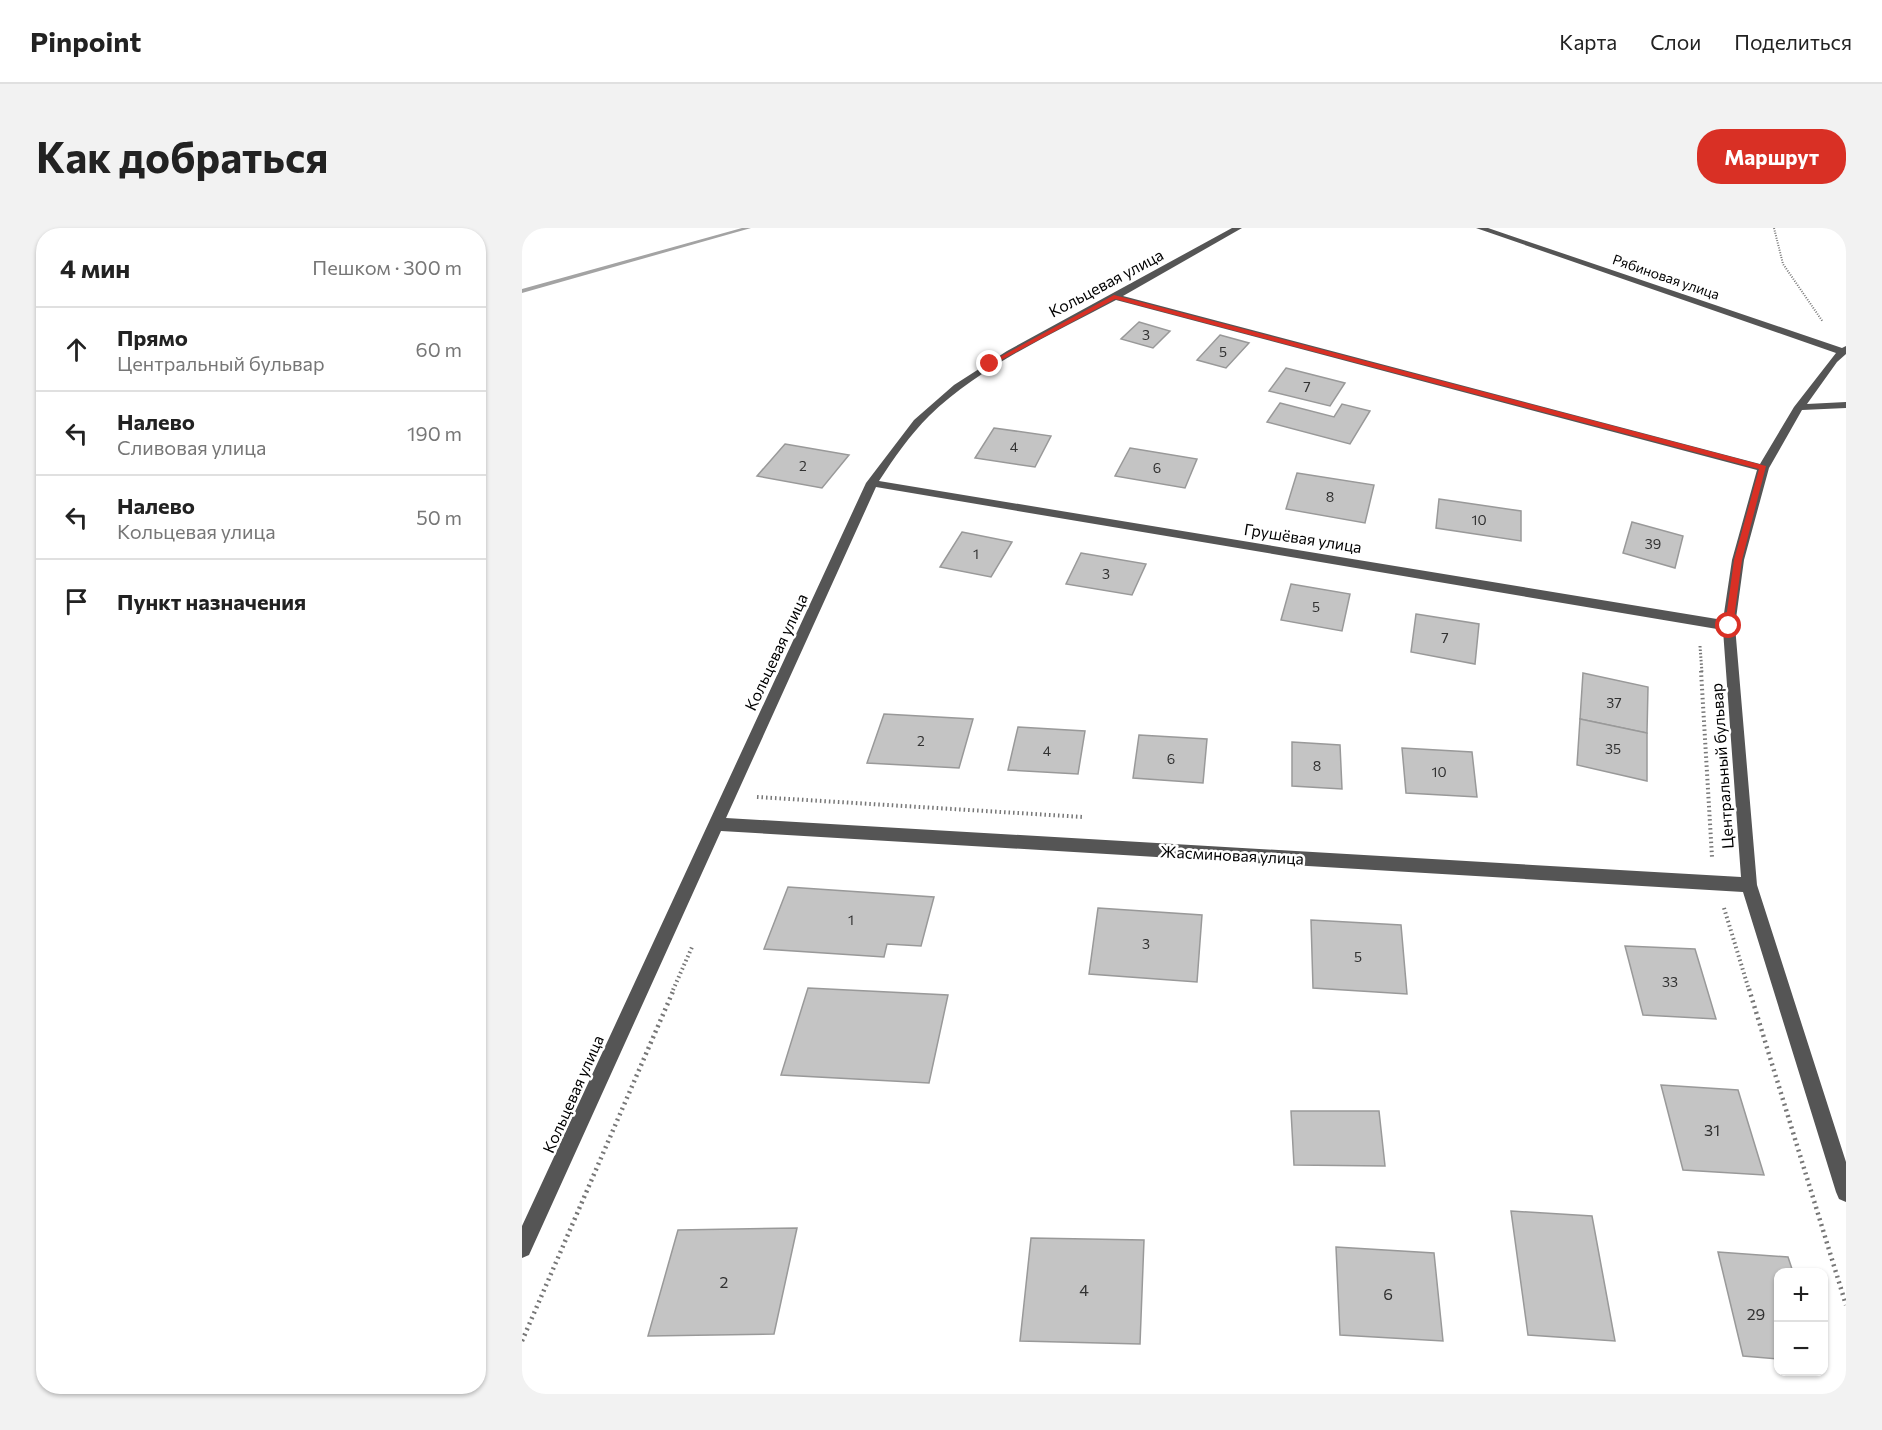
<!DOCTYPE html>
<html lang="ru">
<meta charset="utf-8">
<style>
:root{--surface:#fff;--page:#f2f2f2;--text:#222;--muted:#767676;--line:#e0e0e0;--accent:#d93025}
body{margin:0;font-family:Commissioner,sans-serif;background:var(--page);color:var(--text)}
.controls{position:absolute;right:18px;bottom:18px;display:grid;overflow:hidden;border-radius:12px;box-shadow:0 2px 4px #0004}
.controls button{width:54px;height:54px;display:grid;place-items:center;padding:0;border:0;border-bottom:2px solid var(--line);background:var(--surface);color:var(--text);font:30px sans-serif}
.stop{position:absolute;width:18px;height:18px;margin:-14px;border:4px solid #d93025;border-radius:50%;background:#fff}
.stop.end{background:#d93025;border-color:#fff;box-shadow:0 2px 6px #0008}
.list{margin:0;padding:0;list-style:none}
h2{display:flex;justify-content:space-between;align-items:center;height:78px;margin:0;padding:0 24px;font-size:26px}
h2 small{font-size:20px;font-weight:400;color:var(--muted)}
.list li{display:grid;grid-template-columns:39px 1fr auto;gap:18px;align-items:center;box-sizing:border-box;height:84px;padding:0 24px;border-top:2px solid var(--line)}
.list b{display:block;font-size:22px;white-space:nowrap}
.list p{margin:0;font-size:20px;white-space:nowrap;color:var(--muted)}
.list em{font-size:20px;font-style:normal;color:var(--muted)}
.icon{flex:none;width:33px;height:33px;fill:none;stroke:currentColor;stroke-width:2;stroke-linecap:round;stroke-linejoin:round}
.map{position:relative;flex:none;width:1324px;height:1166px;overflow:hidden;border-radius:24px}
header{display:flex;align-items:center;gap:36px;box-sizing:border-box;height:84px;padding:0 30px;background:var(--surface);border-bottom:2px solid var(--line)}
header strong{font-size:28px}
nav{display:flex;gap:33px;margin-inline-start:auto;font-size:21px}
.intro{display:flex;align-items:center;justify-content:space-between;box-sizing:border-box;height:144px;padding:0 36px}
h1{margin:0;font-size:42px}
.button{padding:15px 27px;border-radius:24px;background:var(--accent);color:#fff;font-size:21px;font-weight:700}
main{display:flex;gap:36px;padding:0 36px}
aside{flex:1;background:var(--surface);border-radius:24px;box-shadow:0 2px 4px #0004}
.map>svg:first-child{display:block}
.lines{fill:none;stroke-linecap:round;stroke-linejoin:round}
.stream{fill:#a3a3a3;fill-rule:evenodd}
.building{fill:#c4c4c4;stroke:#999;stroke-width:1.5}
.path-far3{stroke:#777;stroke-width:2;stroke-dasharray:1 1.5;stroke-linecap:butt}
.path-far2{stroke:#777;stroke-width:3;stroke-dasharray:1.5 2;stroke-linecap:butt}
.path-far1{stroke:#777;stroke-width:4;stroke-dasharray:1.5 3;stroke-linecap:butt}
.path{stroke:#777;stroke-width:4.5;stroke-dasharray:2 4;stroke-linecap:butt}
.minor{fill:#555;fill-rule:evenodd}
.route{fill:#d93025}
.labels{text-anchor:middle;stroke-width:5;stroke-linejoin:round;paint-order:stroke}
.far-street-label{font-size:14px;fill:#000;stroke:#fff}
.number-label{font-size:14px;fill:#313131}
.street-label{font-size:16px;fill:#000;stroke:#fff}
.near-number-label{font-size:16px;fill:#313131}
</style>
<header>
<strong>Pinpoint</strong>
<nav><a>Карта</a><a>Слои</a><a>Поделиться</a></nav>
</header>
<div class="intro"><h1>Как добраться</h1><a class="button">Маршрут</a></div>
<main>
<aside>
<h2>4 мин<small>Пешком · 300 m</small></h2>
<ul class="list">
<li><svg class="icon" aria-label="ahead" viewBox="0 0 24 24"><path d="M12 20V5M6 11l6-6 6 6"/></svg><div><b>Прямо</b><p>Центральный бульвар</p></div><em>60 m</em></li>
<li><svg class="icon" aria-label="left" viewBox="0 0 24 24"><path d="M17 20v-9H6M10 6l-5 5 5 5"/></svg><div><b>Налево</b><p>Сливовая улица</p></div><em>190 m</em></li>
<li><svg class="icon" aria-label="left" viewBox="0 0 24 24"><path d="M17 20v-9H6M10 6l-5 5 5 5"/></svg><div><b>Налево</b><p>Кольцевая улица</p></div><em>50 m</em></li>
<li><svg class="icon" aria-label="arrive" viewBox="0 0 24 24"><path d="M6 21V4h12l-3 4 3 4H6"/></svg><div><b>Пункт назначения</b></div></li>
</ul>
</aside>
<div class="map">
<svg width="1324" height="1166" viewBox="0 0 1324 1166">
<rect width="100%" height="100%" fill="#fff"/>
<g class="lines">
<polygon class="stream" points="220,0 229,0 0,65 0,61"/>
</g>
<g class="building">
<polygon points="617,94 648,103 631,120 599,111"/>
<polygon points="698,107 727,115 704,140 675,132"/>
<polygon points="764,140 823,155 808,178 747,163"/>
<polygon points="758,175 812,189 820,176 848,183 828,216 745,194"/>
<polygon points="472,200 529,208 513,239 453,230"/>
<polygon points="263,216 327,227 300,260 235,248"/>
<polygon points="608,220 675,231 663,260 593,248"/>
<polygon points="775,245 852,257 843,295 764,281"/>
<polygon points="917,271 999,283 999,313 914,300"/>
<polygon points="1110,294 1161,308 1153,340 1101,325"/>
<polygon points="440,304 490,314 469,349 418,339"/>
<polygon points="559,325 624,336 610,367 544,356"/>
<polygon points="769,356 828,366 820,403 759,392"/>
<polygon points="894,386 957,396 953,436 889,424"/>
<polygon points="1061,445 1126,459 1125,505 1058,491"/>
<polygon points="362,486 451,491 437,540 345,535"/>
<polygon points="1058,491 1125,505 1125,553 1055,537"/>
<polygon points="496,499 563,503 556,546 486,542"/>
<polygon points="617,507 685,511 681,555 611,550"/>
<polygon points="770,514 818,517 820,561 770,558"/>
<polygon points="880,520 950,524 955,569 884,565"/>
<polygon points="266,659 412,669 399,718 365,716 362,729 242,721"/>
<polygon points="576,680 680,687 675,754 567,746"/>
<polygon points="789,692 879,697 885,766 791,760"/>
<polygon points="1103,718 1173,721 1194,791 1121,787"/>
<polygon points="286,760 426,767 407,855 259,847"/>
<polygon points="1139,857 1216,862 1242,947 1161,942"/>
<polygon points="769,883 857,883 863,938 772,937"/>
<polygon points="989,983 1070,988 1093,1113 1006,1107"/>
<polygon points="275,1000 252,1106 126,1108 156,1002"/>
<polygon points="509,1010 622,1012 618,1116 498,1113"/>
<polygon points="814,1019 912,1025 921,1113 818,1107"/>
<polygon points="1196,1024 1266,1029 1271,1044 1256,1044 1256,1131 1221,1128"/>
</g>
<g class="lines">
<polyline class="path-far3" points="1252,0 1261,36 1301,94"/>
<polyline class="path-far2" points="1178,418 1180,445"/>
<g class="path-far1">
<polyline points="1179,443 1190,629"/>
<polyline points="235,569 561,589"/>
<polyline points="1202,680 1227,762"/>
<polyline points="151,762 170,719"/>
</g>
<g class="path">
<polyline points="1227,761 1324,1077"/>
<polyline points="0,1113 152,761"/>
</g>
<path class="minor" d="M 710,0 L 720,0 L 601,68 L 1238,236 L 1272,179 L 1314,125 L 954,0 L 966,0 L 1320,120 L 1324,118 L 1324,126 L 1315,134 L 1285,176 L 1324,174 L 1324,180 L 1280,182 L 1247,240 L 1222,332 L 1213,398 L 1235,657 L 1324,934 L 1324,974 L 1317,971 L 1314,964 L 1221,664 L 199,603 L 7,1027 L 0,1030 L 0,998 L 344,255 L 392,192 L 432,157 L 485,123 ZM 594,72 L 1235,242 L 1210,332 L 1201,392 L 357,253 C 372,230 388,207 407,188 C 460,137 530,106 594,72 ZM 354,259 L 1201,402 L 1219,649 L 204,590 Z"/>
</g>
<polygon class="route" points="592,67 1244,238 1220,332 1211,398 1207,401 1203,398 1212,332 1237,241 593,71 470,137 465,136"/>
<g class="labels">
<g class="far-street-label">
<text transform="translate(1144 49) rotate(19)" y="5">Рябиновая улица</text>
</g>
<g class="number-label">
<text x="624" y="112">3</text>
<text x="701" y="129">5</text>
<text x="785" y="164">7</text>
<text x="492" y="224">4</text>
<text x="281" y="243">2</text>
<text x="635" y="245">6</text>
<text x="808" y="274">8</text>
<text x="957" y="297">10</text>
<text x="1131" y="321">39</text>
<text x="454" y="331">1</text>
<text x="584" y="351">3</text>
<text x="794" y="384">5</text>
<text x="923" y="415">7</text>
<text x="1092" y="480">37</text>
<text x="399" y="518">2</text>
<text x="1091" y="526">35</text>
<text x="525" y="528">4</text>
<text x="649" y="536">6</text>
<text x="795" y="543">8</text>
<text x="917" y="549">10</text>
<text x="329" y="697">1</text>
<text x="624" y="721">3</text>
<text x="836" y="734">5</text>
<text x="1148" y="759">33</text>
</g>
<g class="street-label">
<text transform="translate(584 55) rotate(-28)" y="6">Кольцевая улица</text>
<text transform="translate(781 310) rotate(9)" y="6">Грушёвая улица</text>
<text transform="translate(254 424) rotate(-65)" y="6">Кольцевая улица</text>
<text transform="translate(1200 538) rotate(-94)" y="6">Центральный бульвар</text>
<text transform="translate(710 627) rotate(3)" y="6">Жасминовая улица</text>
<text transform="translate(51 866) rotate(-66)" y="6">Кольцевая улица</text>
</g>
<g class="near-number-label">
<text x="1190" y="908">31</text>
<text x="202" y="1060">2</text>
<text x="562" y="1068">4</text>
<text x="866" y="1072">6</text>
<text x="1234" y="1092">29</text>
</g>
</g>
</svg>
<div class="controls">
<button>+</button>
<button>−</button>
</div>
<div class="stop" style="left:1207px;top:398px"></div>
<div class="stop end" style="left:468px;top:136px"></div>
</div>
</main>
